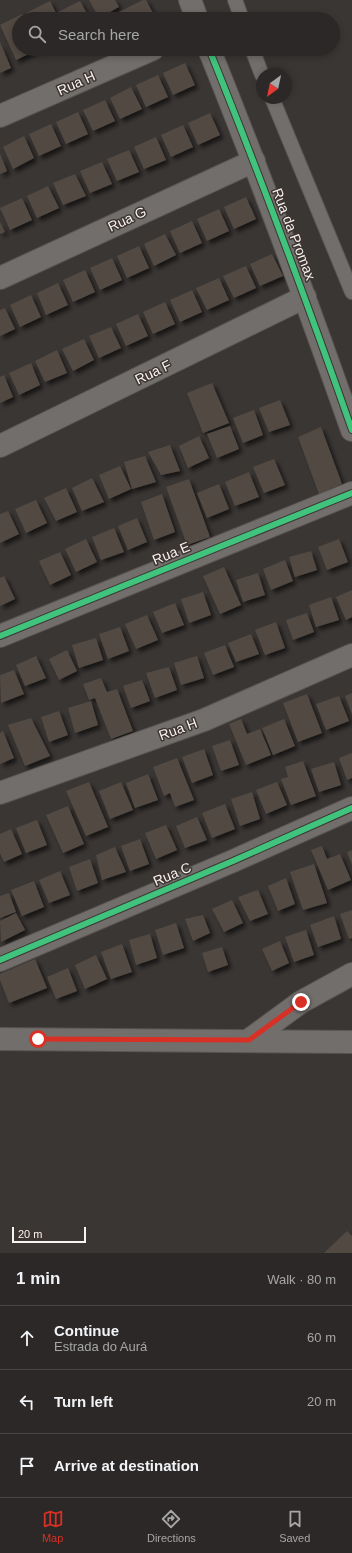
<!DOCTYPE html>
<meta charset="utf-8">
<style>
:root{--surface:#2c2827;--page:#34302f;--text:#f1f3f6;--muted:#a6a6a7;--line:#484444;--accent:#d93025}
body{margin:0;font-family:Helvetica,sans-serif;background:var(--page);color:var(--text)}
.compass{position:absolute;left:256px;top:68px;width:36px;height:36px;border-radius:50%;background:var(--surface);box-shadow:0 2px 6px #0003;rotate:213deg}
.scale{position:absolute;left:12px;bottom:10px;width:74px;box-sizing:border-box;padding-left:4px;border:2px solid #f8f3f0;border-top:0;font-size:11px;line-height:14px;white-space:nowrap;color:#f8f3f0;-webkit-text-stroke:3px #3d3531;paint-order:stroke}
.stop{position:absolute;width:12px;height:12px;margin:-9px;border:3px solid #d93025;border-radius:50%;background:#fff}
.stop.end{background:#d93025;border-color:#fff;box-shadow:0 1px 4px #0008}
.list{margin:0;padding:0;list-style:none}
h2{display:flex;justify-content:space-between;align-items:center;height:52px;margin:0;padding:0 16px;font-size:17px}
h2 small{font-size:13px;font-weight:400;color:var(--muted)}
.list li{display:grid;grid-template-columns:26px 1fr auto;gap:12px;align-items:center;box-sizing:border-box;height:64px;padding:0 16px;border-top:1px solid var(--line)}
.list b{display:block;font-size:15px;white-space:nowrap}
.list p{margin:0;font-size:13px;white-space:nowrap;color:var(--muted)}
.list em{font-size:13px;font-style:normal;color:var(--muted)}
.icon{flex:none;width:22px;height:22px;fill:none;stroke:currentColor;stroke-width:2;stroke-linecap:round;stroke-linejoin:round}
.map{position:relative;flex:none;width:352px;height:1253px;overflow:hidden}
.search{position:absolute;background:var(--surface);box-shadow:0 2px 6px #0003;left:12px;right:12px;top:12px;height:44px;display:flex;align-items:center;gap:10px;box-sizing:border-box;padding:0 14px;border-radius:22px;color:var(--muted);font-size:15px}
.sheet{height:244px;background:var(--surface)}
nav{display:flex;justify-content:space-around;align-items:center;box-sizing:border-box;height:56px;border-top:1px solid var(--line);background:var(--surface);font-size:11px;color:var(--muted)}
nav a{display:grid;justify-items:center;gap:2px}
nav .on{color:var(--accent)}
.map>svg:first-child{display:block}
.building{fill:#514a43;filter:url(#shadow)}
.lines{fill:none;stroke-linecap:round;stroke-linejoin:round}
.service-casing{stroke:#595553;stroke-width:16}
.minor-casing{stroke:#595553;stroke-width:24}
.service{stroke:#716e6c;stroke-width:14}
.minor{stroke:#716e6c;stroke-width:22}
.cycleway-casing{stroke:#3d3531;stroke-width:8}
.cycleway{stroke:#40c37c;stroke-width:6}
.route{stroke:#d93025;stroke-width:5}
.labels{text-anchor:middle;stroke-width:3;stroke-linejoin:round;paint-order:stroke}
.street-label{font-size:14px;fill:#f8f3f0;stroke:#3d3531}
</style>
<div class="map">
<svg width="352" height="1253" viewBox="0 0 352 1253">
<defs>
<filter id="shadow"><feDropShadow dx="3.5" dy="3.5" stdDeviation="2" flood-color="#0009"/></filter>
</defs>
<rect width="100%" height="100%" fill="#3a3634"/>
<g class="building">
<polygon points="89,0 115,0 119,7 99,18"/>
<polygon points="143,0 146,0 154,15 147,19 105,19"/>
<polygon points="50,1 59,19 29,19 26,13"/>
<polygon points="80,1 90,19 62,19 58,12"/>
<polygon points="22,14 25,19 19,19 19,49 39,49 16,60 0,25"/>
<polygon points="0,42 11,68 0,73"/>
<polygon points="185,63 195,85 173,95 163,73"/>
<polygon points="158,75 168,97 146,107 136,85"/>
<polygon points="131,87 142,109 120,119 110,98"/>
<polygon points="105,100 115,121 93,131 83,110"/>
<polygon points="78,112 88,134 66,144 56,122"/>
<polygon points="210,113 220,135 198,145 188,123"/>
<polygon points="51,124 61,146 39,156 29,134"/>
<polygon points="183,125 193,147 171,157 161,135"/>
<polygon points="24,136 34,158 13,169 3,147"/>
<polygon points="156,137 166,160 144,169 134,147"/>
<polygon points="129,150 139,172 117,181 107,159"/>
<polygon points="0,154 7,171 0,174"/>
<polygon points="102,162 112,184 90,193 80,171"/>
<polygon points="75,174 86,196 63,205 53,183"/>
<polygon points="48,186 59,208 37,218 27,196"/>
<polygon points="246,197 256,219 234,229 224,207"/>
<polygon points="22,198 32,220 10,230 0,208"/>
<polygon points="219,209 229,231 207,241 197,219"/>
<polygon points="192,221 202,243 180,253 170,231"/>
<polygon points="0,222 5,232 0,234"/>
<polygon points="165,234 176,255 154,266 144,244"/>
<polygon points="139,246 149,268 127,278 117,256"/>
<polygon points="272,254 283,276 260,286 250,264"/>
<polygon points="112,258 122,280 100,290 90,268"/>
<polygon points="246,266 256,288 234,298 223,276"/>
<polygon points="85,270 95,292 73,302 63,280"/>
<polygon points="219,278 229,300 207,310 196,288"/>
<polygon points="58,283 68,305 46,315 37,293"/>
<polygon points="192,290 202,312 180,322 170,300"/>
<polygon points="31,295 41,317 20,327 10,305"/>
<polygon points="165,302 175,324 153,334 143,312"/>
<polygon points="5,308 15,329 0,336 0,310"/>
<polygon points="138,314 148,336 126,346 116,324"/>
<polygon points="111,327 121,348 99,358 89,336"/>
<polygon points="84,339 94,360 73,371 62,349"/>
<polygon points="57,350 67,373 45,382 35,361"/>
<polygon points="31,363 40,385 19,395 9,373"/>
<polygon points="4,375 13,397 0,403 0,377"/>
<polygon points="212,383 229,423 203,433 187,393"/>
<polygon points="280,400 290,425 269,432 259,408"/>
<polygon points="254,410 263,435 243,443 233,418"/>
<polygon points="230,426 239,449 217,458 207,434"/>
<polygon points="321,427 342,484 319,494 298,437"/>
<polygon points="199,436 209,458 188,468 179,446"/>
<polygon points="170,445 180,471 161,475 148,452"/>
<polygon points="145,456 156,482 132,489 124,462"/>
<polygon points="274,459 285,485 264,493 253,467"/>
<polygon points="120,466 131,489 109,499 99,475"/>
<polygon points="249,472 259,497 235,506 225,482"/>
<polygon points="92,478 104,502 82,511 72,488"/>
<polygon points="189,479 210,537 187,545 166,487"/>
<polygon points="219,484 229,509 207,518 197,493"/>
<polygon points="66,488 77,512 56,521 44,498"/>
<polygon points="162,494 175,532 154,540 141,502"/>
<polygon points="36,500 47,523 26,533 15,509"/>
<polygon points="8,511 19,534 0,543 0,514"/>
<polygon points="137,518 147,542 128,550 118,526"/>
<polygon points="114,528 124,552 101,560 92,537"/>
<polygon points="86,539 97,562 76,572 65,549"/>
<polygon points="339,539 348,562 327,570 318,547"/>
<polygon points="311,551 317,570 295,577 289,557"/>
<polygon points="60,552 71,575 50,585 39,561"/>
<polygon points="285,560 293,581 271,590 263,569"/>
<polygon points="224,567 241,605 220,614 203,576"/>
<polygon points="258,573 265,595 243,602 236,580"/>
<polygon points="4,576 15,599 0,606 0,578"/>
<polygon points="352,590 352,617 346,620 336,597"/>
<polygon points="203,592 211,615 189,623 181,599"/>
<polygon points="331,597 339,620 316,627 309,605"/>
<polygon points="175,603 184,625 162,633 153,612"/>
<polygon points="307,613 314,632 293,640 286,620"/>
<polygon points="147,615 158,640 136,649 125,624"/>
<polygon points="276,622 285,648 265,655 255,630"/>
<polygon points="120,627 129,651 108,659 99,634"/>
<polygon points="251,634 259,654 236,662 228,643"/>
<polygon points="96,638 103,660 79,668 72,645"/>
<polygon points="225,645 234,667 213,675 204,653"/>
<polygon points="67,650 77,671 59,680 49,659"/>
<polygon points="36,656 46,678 25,686 16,665"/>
<polygon points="197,656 204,678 181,685 174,663"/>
<polygon points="169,667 177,690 155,698 146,673"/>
<polygon points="14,670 24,694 1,703 0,675"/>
<polygon points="101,678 107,692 117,689 133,731 111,739 95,698 89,700 83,684"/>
<polygon points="142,680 150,701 131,708 123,686"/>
<polygon points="352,693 352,714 345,696"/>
<polygon points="307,694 322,733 298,742 283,703"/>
<polygon points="339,696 349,721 326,730 316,704"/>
<polygon points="91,701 98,725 75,733 68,708"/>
<polygon points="59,711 68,735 49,742 41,717"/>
<polygon points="31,718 50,756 25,766 8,725"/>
<polygon points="241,719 247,734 260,729 271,755 246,765 229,724"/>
<polygon points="284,719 295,746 273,755 262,728"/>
<polygon points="3,731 14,758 0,764 0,733"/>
<polygon points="230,740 239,765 221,771 212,746"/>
<polygon points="204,749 213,775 192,783 182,757"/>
<polygon points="352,753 352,778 347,780 339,758"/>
<polygon points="177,758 194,800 175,807 170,793 164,796 153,767"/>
<polygon points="303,761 316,796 291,805 281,779 288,777 285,767"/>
<polygon points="334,762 341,785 319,792 311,769"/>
<polygon points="148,774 158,800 135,808 126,783"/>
<polygon points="89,782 108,827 86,836 66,791"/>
<polygon points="121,782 133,810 110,819 99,791"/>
<polygon points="277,782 287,805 266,814 256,790"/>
<polygon points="252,792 260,819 240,826 231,799"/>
<polygon points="225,804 235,829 212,838 202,813"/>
<polygon points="68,806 84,844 63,853 46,815"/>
<polygon points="197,817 207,840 185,848 176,826"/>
<polygon points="37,820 47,845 26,853 16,828"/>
<polygon points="166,825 177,850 156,859 145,833"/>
<polygon points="11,829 22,854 4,862 0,853 0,834"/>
<polygon points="140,839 149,864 130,871 121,846"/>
<polygon points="322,846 327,859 340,854 351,880 328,890 311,850"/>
<polygon points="115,847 126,872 102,880 96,855"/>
<polygon points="352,850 352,865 347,852"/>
<polygon points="90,859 98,883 77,891 69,867"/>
<polygon points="314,864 327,903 303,910 290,872"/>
<polygon points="60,871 70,895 49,903 39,880"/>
<polygon points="286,878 295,904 278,911 268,886"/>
<polygon points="34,881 44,907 22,916 11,890"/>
<polygon points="258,890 268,914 250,921 238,897"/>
<polygon points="9,893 16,912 0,918 0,896"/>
<polygon points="232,900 243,923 224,932 212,909"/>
<polygon points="352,910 352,938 349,939 340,914"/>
<polygon points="16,913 25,930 1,942 0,921"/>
<polygon points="203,915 210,933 193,941 185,919"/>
<polygon points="334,916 341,939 318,947 310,925"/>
<polygon points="176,923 184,948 163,955 155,930"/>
<polygon points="306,930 314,955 294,962 285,937"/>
<polygon points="150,934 157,958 136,965 129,940"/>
<polygon points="280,941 289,963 272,971 262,949"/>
<polygon points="122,944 132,972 111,979 101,952"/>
<polygon points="222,947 228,965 208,972 202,953"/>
<polygon points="96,955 107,979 85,989 75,965"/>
<polygon points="35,959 47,988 9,1003 0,980 0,974"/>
<polygon points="68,968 77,991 56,999 47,977"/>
<polygon points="347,1231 352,1236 352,1253 324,1253"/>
</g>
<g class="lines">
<defs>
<g id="service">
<polyline points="235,0 242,19"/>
<polyline points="252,49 262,75"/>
<polyline points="272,98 352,292"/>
</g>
<g id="minor">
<polyline points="190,0 197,19"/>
<path d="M 209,49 C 260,175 307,302 352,430"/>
<polyline points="0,116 153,49"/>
<polyline points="0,278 254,161"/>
<polyline points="0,446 305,297"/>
<polyline points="0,636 352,493"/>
<polyline points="0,793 204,720 352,655"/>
<polyline points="0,960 233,861 352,808"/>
<polyline points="0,1039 352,1042"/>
<polyline points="249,1040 301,1002 352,974"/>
</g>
</defs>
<use href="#service" class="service-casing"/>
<use href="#minor" class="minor-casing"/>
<use href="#service" class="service"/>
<use href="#minor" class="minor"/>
<defs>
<g id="cycleway">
<path d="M 209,49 C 260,175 307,302 352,430"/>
<polyline points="0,636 352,493"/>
<polyline points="0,960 233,861 352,808"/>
</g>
</defs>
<use href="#cycleway" class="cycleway-casing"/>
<use href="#cycleway" class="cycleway"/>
</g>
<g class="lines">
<polyline class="route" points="38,1039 249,1040 301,1002"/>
</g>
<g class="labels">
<g class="street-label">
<text transform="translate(76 83) rotate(-24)" y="5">Rua H</text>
<text transform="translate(127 219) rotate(-25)" y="5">Rua G</text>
<text transform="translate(294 234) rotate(69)" y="5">Rua da Promax</text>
<text transform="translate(153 372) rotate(-26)" y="5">Rua F</text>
<text transform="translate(171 553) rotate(-22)" y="5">Rua E</text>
<text transform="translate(178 729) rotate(-20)" y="5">Rua H</text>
<text transform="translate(172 874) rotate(-23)" y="5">Rua C</text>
</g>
</g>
</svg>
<svg class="compass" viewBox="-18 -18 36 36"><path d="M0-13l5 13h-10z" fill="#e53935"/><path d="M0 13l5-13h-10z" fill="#a6a6a7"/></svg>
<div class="scale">20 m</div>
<div class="stop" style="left:38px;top:1039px"></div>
<div class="stop end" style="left:301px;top:1002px"></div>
<div class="search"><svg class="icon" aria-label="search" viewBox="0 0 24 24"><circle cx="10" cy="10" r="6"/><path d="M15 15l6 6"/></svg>Search here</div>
</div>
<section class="sheet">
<h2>1 min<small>Walk · 80 m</small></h2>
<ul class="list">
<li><svg class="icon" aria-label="ahead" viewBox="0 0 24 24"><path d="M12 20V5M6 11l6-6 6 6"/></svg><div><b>Continue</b><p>Estrada do Aurá</p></div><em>60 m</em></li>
<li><svg class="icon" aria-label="left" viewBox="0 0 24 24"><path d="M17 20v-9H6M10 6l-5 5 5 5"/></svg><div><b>Turn left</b></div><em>20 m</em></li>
<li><svg class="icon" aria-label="arrive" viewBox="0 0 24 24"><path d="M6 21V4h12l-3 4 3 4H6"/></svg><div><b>Arrive at destination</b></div></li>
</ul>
</section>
<nav>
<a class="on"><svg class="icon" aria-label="map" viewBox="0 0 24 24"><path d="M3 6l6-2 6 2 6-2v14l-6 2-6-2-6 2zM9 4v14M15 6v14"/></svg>Map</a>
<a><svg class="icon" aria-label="directions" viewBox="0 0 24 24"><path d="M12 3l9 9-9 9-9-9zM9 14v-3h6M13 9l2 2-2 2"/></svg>Directions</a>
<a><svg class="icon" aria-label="saved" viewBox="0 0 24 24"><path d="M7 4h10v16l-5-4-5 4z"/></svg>Saved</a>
</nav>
